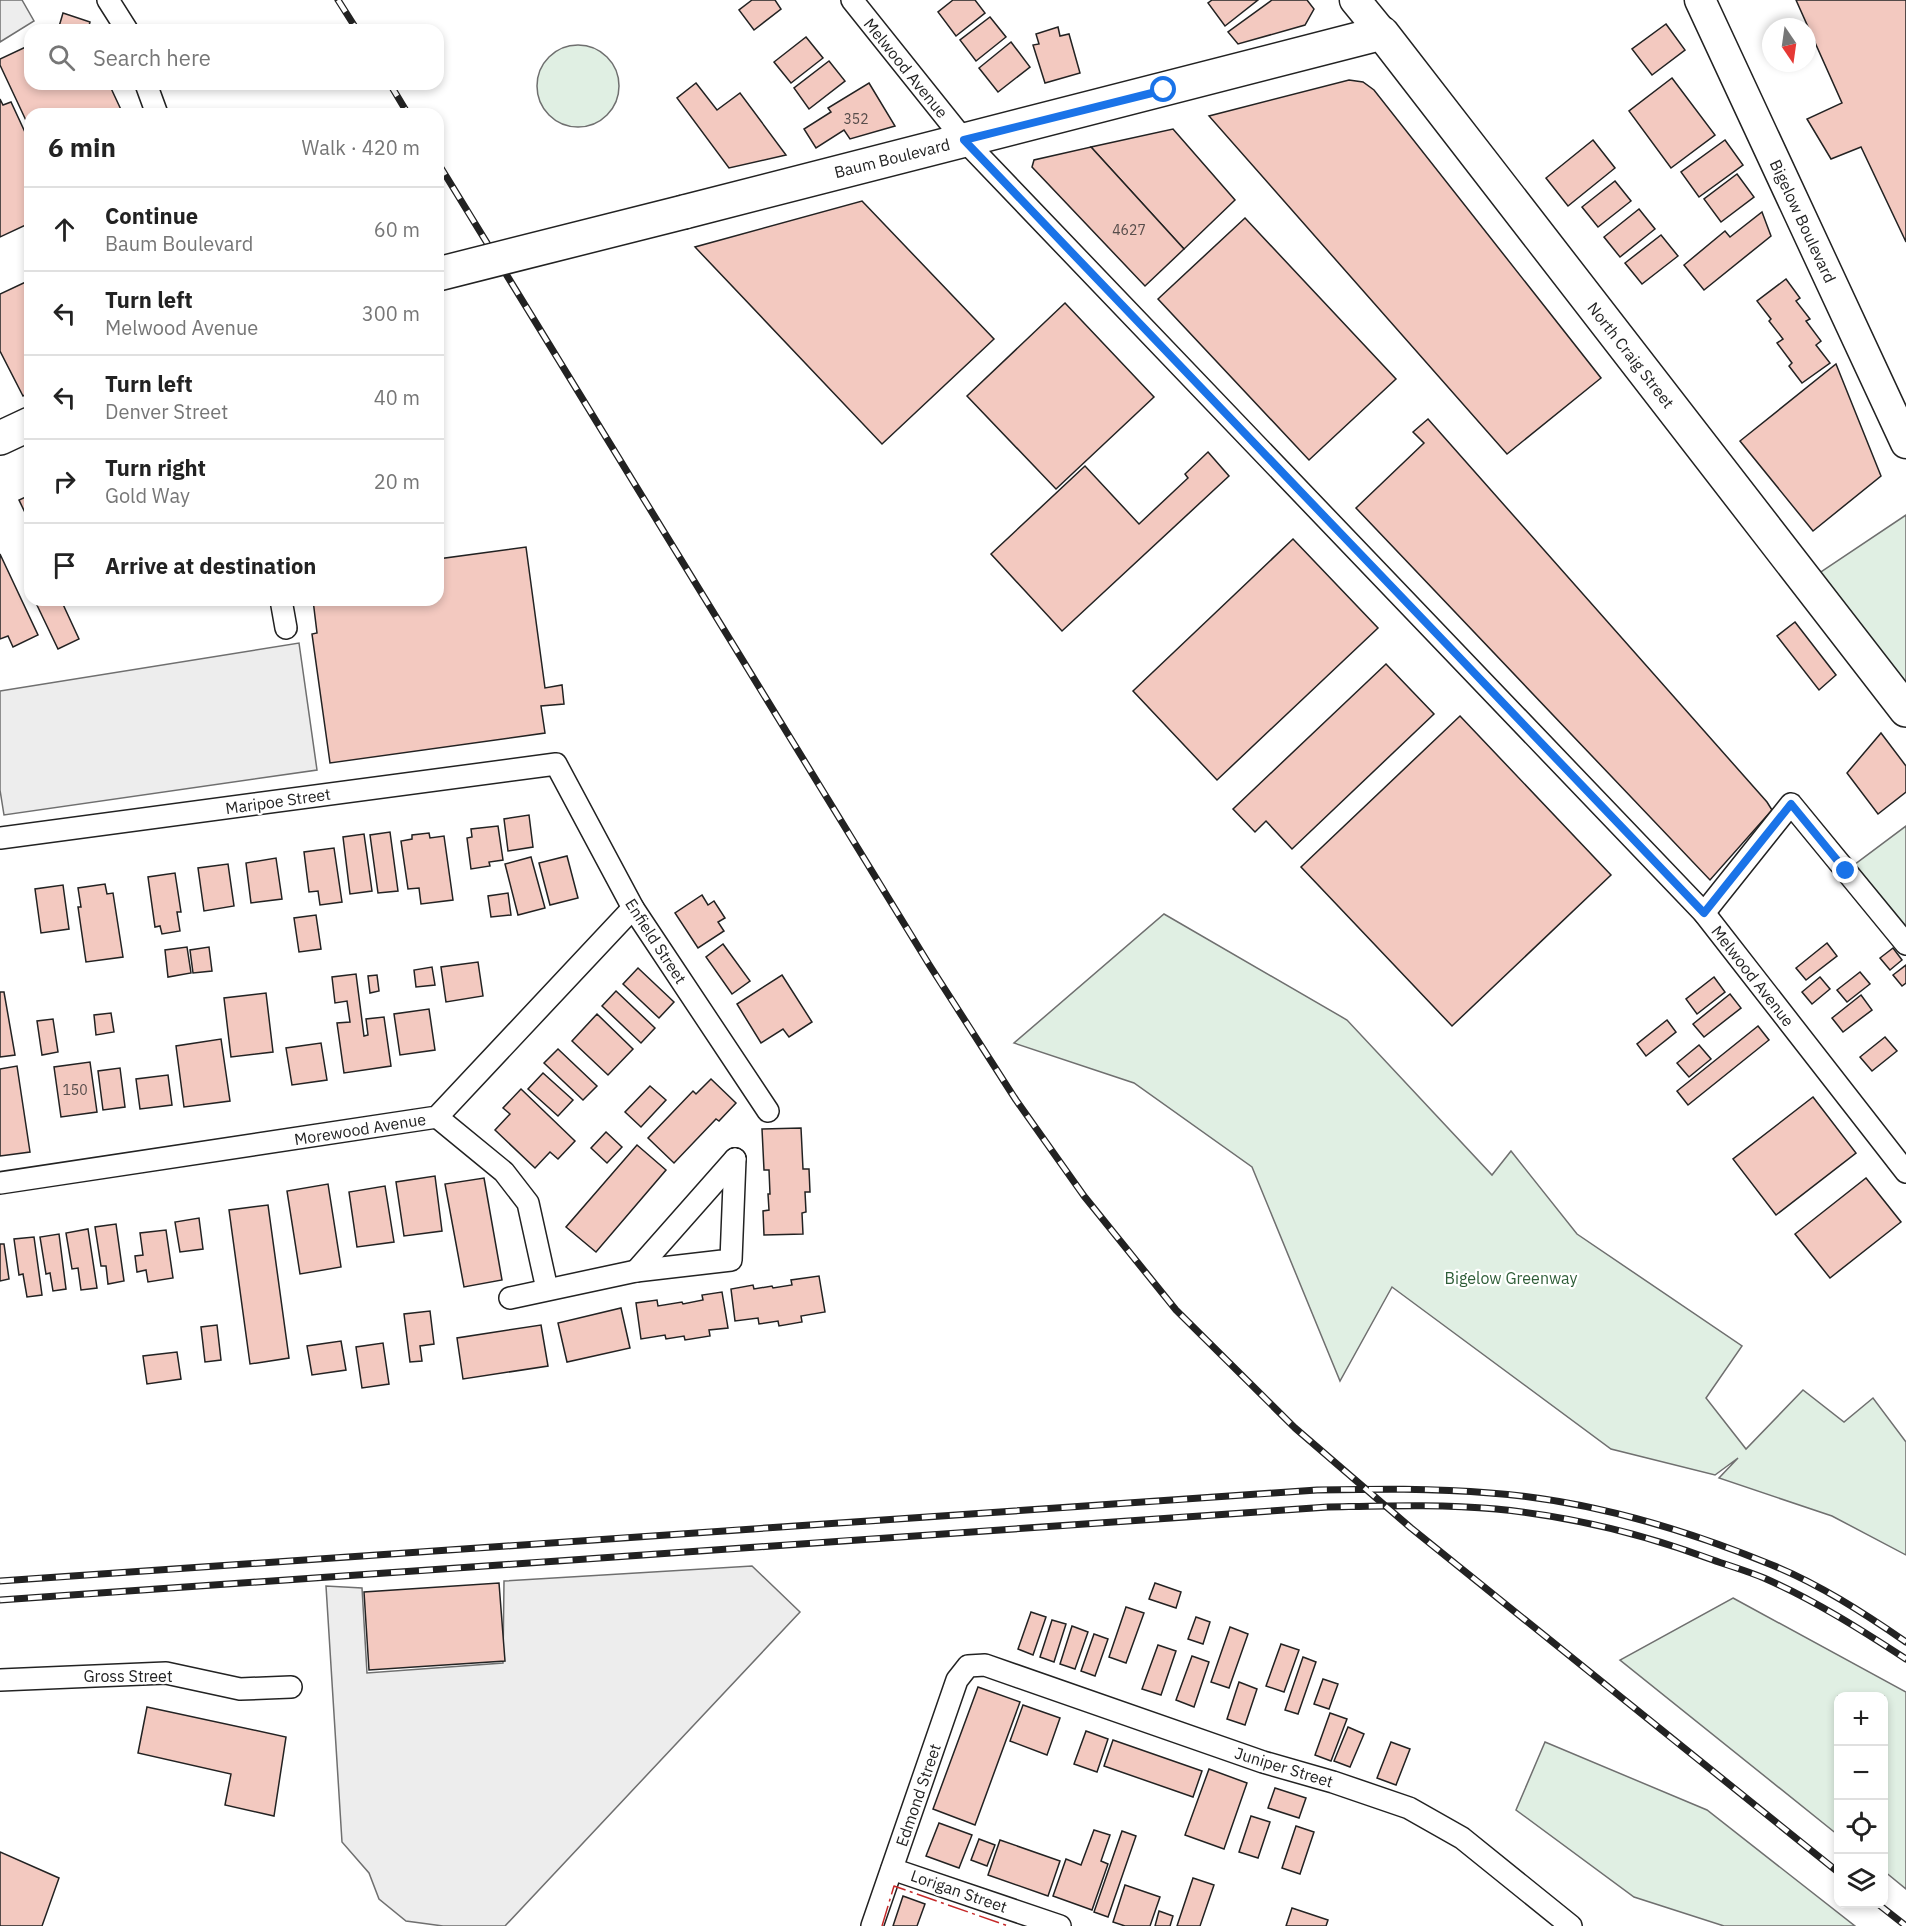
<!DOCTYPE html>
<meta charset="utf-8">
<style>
:root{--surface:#fff;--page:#f6f6f6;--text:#222;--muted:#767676;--line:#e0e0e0}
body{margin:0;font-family:"IBM Plex Sans",sans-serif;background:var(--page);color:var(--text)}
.controls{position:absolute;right:18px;bottom:18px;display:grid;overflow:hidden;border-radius:12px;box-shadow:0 3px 9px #0003}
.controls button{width:54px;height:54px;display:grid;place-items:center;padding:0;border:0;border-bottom:2px solid var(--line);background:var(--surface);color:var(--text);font:30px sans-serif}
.compass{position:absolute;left:1762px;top:18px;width:54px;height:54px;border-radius:50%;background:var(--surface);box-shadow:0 3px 9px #0003;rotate:167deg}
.stop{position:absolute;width:18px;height:18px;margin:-14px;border:4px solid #1a73e8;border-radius:50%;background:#fff}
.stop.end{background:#1a73e8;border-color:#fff;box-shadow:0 2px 6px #0008}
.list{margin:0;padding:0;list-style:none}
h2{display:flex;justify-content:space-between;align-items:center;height:78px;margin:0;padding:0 24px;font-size:26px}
h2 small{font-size:20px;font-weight:400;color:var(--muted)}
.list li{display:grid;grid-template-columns:39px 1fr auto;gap:18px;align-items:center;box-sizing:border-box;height:84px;padding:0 24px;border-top:2px solid var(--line)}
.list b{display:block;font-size:22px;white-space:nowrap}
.list p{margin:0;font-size:20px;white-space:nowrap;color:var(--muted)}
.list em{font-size:20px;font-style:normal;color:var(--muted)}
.icon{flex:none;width:33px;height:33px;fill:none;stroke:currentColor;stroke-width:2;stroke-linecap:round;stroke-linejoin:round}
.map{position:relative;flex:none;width:1906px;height:1926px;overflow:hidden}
.search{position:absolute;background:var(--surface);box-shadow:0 3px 9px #0003;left:24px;top:24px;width:420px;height:66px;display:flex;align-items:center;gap:15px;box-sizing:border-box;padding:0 21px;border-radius:18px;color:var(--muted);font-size:22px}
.panel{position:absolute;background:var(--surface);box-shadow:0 3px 9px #0003;left:24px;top:108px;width:420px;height:498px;border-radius:18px}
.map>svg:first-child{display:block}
.green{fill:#e0efe3;stroke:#6f6f6f;stroke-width:1.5}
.parking{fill:#ededed;stroke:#6f6f6f;stroke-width:1.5}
.building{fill:#f3c9c0;stroke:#222;stroke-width:1.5}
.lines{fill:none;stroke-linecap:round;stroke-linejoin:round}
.street-casing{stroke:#222;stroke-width:24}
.secondary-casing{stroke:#222;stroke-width:33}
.primary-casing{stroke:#222;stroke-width:36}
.street{stroke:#fff;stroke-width:21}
.secondary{stroke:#fff;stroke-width:30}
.primary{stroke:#fff;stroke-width:33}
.rail-casing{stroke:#222;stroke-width:7}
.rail{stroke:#fff;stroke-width:4.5;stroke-dasharray:14;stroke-linecap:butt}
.primary-bridge-casing{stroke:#222;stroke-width:36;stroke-linecap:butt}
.primary-bridge{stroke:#fff;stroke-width:33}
.power{stroke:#c62828;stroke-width:1.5;stroke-dasharray:21 4.5 3 4.5;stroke-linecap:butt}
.route{stroke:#1a73e8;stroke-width:8}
.labels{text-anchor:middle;stroke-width:4.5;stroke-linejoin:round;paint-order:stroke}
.number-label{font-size:14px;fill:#564c4a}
.street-label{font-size:16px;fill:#222;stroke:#fff}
.park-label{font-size:16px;fill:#2f5e38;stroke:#fff}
</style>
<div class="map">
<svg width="1906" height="1926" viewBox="0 0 1906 1926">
<rect width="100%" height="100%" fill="#fff"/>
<g class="green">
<circle cx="578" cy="86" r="41"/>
<polygon points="1906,515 1906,710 1806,582"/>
<polygon points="1906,826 1906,944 1846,871"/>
<polygon points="1164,914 1347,1020 1492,1175 1511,1151 1577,1234 1742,1346 1706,1398 1746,1449 1803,1390 1844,1422 1873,1398 1906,1442 1906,1555 1832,1516 1719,1478 1738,1458 1715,1475 1611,1449 1392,1287 1340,1381 1252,1167 1134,1083 1014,1043"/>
<polygon points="1733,1598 1906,1692 1906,1889 1884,1871 1884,1696 1838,1696 1838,1835 1620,1660"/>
<polygon points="1545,1742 1707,1810 1855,1926 1724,1926 1634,1897 1516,1810"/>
</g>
<g class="parking">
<polygon points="0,0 22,0 34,21 0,42"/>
<polygon points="299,643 317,770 4,815 0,790 0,691"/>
<polygon points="752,1566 800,1612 505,1926 443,1926 406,1921 379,1899 369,1873 342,1842 326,1586 362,1588 367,1673 503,1663 504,1581"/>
</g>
<g class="building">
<polygon points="752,0 775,0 781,9 754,30 739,10"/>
<polygon points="953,0 975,0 985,13 956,36 938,12"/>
<polygon points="1212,0 1258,0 1225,26 1208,3"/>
<polygon points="1272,0 1307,0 1314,9 1305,25 1238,44 1228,32"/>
<polygon points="1796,0 1906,0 1906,242 1861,147 1831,159 1807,119 1842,103"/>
<polygon points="63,13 90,22 88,30 58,30"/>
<polygon points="990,17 1006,37 976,61 960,40"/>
<polygon points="1666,24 1685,50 1652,75 1632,49"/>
<polygon points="1058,27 1060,36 1069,34 1080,73 1045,83 1033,45 1039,44 1036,34"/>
<polygon points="806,37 823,58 791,83 774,62"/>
<polygon points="1011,42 1030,67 998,92 979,68"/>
<polygon points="30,45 30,84 109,84 123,114 30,114 30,129 0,65 0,59"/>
<polygon points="829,61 845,81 809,109 794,88"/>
<polygon points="1672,78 1715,135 1671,168 1629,111"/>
<polygon points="1349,80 1363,82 1374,90 1601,378 1507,454 1209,116"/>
<polygon points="696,83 717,110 740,93 786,155 729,168 677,98"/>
<polygon points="869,83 895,126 850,139 844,130 816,148 804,129 831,112 828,108"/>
<polygon points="0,99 3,105 11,102 30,143 30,223 0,237"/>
<polygon points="1173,129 1235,200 1184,249 1091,147"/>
<polygon points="1593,140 1615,168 1568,206 1546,178"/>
<polygon points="1725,140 1743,165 1699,197 1681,172"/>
<polygon points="1091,147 1184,249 1145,286 1032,167 1034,160"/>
<polygon points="1737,174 1754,197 1721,222 1704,199"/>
<polygon points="1615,181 1631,201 1598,227 1582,207"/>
<polygon points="862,201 994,339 882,444 695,247"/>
<polygon points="1639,209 1655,229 1620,257 1604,237"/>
<polygon points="1762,212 1771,236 1704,290 1684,265 1725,231 1730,237"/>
<polygon points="1245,218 1396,379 1309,460 1158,299"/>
<polygon points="1661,235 1678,256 1642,284 1625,263"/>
<polygon points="1786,279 1800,298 1796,301 1810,319 1806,321 1821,341 1816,345 1830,363 1802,383 1789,366 1792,363 1777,343 1783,339 1769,321 1771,319 1757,301"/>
<polygon points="30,280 30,392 23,396 0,351 0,294"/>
<polygon points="1065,303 1154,397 1056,489 967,396"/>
<polygon points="1836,364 1881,476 1813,531 1740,441"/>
<polygon points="1428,419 1767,802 1772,810 1710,880 1356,508 1424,443 1413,432"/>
<polygon points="1208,452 1229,476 1062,631 991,554 1085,466 1139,524 1188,478 1185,474"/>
<polygon points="30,495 30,523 19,500"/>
<polygon points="1293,539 1378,628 1217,780 1133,691"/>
<polygon points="526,547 545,688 562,685 564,704 541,706 545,733 330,763 312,634 317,633 313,600 438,600 438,559"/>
<polygon points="0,554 38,635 13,647 8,636 0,639"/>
<polygon points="61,600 79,639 58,649 35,601"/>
<polygon points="1795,622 1836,675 1819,690 1777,636"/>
<polygon points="1386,664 1434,714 1292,849 1266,821 1255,832 1233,809"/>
<polygon points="1460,716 1611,875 1452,1026 1301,867"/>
<polygon points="1881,733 1906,766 1906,792 1878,814 1847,773"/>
<polygon points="529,815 533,847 508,851 504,819"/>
<polygon points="498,826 503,860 489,862 490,866 471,869 467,838 472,837 471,829"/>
<polygon points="390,832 398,891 378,893 370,835"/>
<polygon points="429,833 430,838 444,836 453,900 421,904 419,888 408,889 401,841 412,839 412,835"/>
<polygon points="364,834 372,891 350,894 343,837"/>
<polygon points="334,848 342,902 320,905 318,891 309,892 304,852"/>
<polygon points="567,856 578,898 550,905 539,863"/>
<polygon points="531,857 545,908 518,915 505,864"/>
<polygon points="276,858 282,899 251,903 246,863"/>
<polygon points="228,864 234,906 204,911 198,868"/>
<polygon points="175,873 181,912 177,912 180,931 162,934 160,926 155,927 148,877"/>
<polygon points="105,884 107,894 113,893 123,957 86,962 78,907 81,907 78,888"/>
<polygon points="63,885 69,929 41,933 35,889"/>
<polygon points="508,893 511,915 491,917 488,896"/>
<polygon points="702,895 708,905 714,901 725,918 718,922 724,931 698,948 675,913"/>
<polygon points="316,915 321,949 299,952 294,918"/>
<polygon points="1827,943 1837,956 1806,980 1796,968"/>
<polygon points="723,944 750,981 732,994 706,957"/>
<polygon points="187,947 191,973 168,977 165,950"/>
<polygon points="209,947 212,971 193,973 190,950"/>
<polygon points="1893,948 1902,960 1890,970 1880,958"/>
<polygon points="478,962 483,996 446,1002 441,967"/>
<polygon points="1906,965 1906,983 1902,986 1893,975"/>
<polygon points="432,967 435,985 416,987 414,970"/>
<polygon points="638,968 674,1002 659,1018 623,984"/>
<polygon points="1860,972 1870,984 1847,1002 1837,990"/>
<polygon points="356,974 364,1036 368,1035 366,1019 384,1017 391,1066 344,1073 337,1023 350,1022 347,1001 335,1003 332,977"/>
<polygon points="377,975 379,991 370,993 368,976"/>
<polygon points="782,975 812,1022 789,1037 783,1029 761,1043 737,1004"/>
<polygon points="1714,977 1725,992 1697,1014 1686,999"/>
<polygon points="1820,977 1830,989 1812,1004 1802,992"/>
<polygon points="616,991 655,1028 641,1043 602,1006"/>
<polygon points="0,992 4,992 15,1055 0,1057"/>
<polygon points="266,993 273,1052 231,1057 224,998"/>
<polygon points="1730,994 1741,1008 1704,1037 1693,1024"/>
<polygon points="1861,995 1872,1010 1843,1032 1832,1018"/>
<polygon points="429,1009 435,1050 400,1055 394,1014"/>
<polygon points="111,1013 114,1032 96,1035 94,1015"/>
<polygon points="597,1014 633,1049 608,1075 572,1041"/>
<polygon points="53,1019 58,1052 42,1055 37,1021"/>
<polygon points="1667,1020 1676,1032 1646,1056 1637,1044"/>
<polygon points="1758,1026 1769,1040 1688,1105 1677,1091"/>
<polygon points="1885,1037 1897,1051 1872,1071 1860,1057"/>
<polygon points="221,1039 230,1101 184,1107 176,1046"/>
<polygon points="321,1043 327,1080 292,1085 286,1048"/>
<polygon points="1699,1045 1711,1059 1689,1077 1677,1063"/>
<polygon points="558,1049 597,1086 583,1100 544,1063"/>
<polygon points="90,1062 97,1112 61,1117 54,1067"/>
<polygon points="17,1066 30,1152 0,1156 0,1069"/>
<polygon points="120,1068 125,1107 103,1110 98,1071"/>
<polygon points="543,1073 573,1100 558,1116 528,1089"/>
<polygon points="168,1075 172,1105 140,1109 136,1079"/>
<polygon points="711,1079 736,1103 719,1121 716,1119 674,1163 648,1138 693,1091 696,1094"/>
<polygon points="650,1086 666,1100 641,1127 625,1112"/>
<polygon points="521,1089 575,1141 558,1159 550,1152 535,1168 495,1130 510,1114 503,1108"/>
<polygon points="1813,1097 1856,1153 1776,1215 1733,1159"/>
<polygon points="801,1128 803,1169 809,1169 810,1192 805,1192 806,1212 802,1213 803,1234 764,1235 763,1211 769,1210 768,1194 770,1194 769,1170 764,1170 762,1129"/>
<polygon points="606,1132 622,1147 607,1163 591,1148"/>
<polygon points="637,1145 666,1170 596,1252 566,1227"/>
<polygon points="435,1176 442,1231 404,1236 396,1182"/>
<polygon points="484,1178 502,1280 464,1287 445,1184"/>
<polygon points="1866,1178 1901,1222 1830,1278 1795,1234"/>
<polygon points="328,1184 341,1267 300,1274 287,1191"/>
<polygon points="385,1186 394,1242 357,1247 349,1192"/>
<polygon points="268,1205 289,1358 250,1364 229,1210"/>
<polygon points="199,1218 203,1249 180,1252 175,1222"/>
<polygon points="116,1224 124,1281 108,1284 106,1266 101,1266 95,1227"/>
<polygon points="88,1229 97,1288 81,1290 78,1268 72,1269 66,1233"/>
<polygon points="166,1230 173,1278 148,1282 146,1270 137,1272 135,1256 143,1255 140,1233"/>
<polygon points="59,1234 66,1289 53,1291 50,1273 46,1274 40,1237"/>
<polygon points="34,1237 42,1295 27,1297 23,1274 19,1275 14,1239"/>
<polygon points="0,1244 4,1244 9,1279 0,1281"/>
<polygon points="819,1276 825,1312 801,1316 802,1322 779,1326 778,1321 759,1324 758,1318 735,1321 731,1289 753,1285 754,1289 772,1286 773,1288 792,1285 791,1280"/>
<polygon points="722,1292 728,1328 709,1330 710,1336 685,1340 684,1336 666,1339 665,1335 641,1339 636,1303 657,1300 658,1306 682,1302 683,1304 703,1300 702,1295"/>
<polygon points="621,1308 630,1348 567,1362 558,1323"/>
<polygon points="430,1311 434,1344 420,1346 422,1361 410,1362 404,1314"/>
<polygon points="217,1325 221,1360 205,1362 201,1327"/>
<polygon points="541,1325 548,1366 463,1379 457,1338"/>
<polygon points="341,1341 346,1370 312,1375 307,1346"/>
<polygon points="383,1343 389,1384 362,1388 356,1347"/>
<polygon points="177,1352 181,1379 147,1384 143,1356"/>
<polygon points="499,1583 505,1661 369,1670 364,1592"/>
<polygon points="1155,1583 1181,1592 1176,1608 1149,1599"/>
<polygon points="1126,1607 1144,1613 1126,1663 1109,1657"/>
<polygon points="1031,1612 1046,1617 1033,1655 1018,1649"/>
<polygon points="1196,1617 1210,1622 1203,1644 1188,1639"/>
<polygon points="1052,1620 1066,1624 1054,1662 1040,1657"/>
<polygon points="1072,1626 1088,1632 1075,1669 1060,1664"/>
<polygon points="1230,1627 1248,1634 1229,1688 1211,1682"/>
<polygon points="1094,1634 1108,1639 1095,1676 1081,1671"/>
<polygon points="1281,1644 1299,1650 1284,1692 1266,1686"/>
<polygon points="1158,1645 1176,1651 1161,1695 1142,1689"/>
<polygon points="1192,1656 1209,1662 1194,1707 1176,1700"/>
<polygon points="1303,1657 1316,1662 1298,1714 1285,1710"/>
<polygon points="1323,1679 1338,1684 1329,1709 1314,1704"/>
<polygon points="1239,1682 1257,1689 1245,1725 1227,1719"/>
<polygon points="978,1687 1020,1702 975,1825 933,1809"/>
<polygon points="1023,1705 1060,1718 1047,1755 1010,1741"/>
<polygon points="147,1707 286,1737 274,1816 225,1805 231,1774 138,1753"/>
<polygon points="1330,1713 1347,1719 1331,1761 1315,1755"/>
<polygon points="1348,1727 1364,1734 1350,1767 1334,1761"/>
<polygon points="1086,1731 1108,1739 1097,1772 1074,1764"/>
<polygon points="1113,1740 1202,1771 1193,1797 1104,1766"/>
<polygon points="1391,1742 1410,1749 1396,1785 1377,1778"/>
<polygon points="1209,1769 1247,1783 1224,1849 1185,1835"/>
<polygon points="1275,1788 1306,1798 1299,1818 1268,1808"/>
<polygon points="1251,1816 1270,1822 1258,1858 1239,1852"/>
<polygon points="939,1823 972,1835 959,1868 926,1856"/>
<polygon points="1296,1826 1314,1832 1300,1874 1282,1868"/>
<polygon points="1094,1830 1110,1835 1101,1861 1108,1864 1092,1910 1053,1896 1066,1859 1081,1865"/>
<polygon points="1122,1831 1136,1836 1108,1917 1094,1912"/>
<polygon points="979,1839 995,1845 987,1866 971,1860"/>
<polygon points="1000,1840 1060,1861 1048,1896 988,1875"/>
<polygon points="0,1852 59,1878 42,1926 0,1926"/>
<polygon points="1193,1878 1214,1885 1200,1926 1177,1926"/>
<polygon points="1125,1885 1160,1897 1150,1926 1125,1926 1113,1922"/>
<polygon points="903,1896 925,1904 917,1926 893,1926"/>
<polygon points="1292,1908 1328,1920 1326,1926 1286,1926"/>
<polygon points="1159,1911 1173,1916 1170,1926 1155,1926"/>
</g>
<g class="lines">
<defs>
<g id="street">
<polyline points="108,0 127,30"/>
<polyline points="852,0 964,140 1704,913 1906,1172"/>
<polyline points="146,84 157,114"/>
<polyline points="281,600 286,628"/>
<polyline points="0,838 556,764 633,908 768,1111"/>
<polyline points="1704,913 1791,804 1906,944"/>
<polyline points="437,1117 504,1172 528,1203 547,1289"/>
<polyline points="0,1183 437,1117 633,908"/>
<polyline points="636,1271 735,1159"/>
<polyline points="510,1298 636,1271 731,1260 735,1159"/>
<polyline points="0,1680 166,1673 240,1689 291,1687"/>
<polyline points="892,1869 1060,1926"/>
<polyline points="872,1926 957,1680 968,1666 985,1665 1263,1762 1333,1782 1409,1808 1462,1838 1571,1926"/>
</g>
<g id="secondary">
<polyline points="1355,0 1382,33"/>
<polyline points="1700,0 1906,443"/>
</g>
<g id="primary">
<polyline points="684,212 1382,33 1906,710"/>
<polyline points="0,438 30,424"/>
</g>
</defs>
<use href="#street" class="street-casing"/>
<use href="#secondary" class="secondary-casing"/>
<use href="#primary" class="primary-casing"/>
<use href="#street" class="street"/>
<use href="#secondary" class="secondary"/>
<use href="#primary" class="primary"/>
<defs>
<g id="rail">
<polyline points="338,0 357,30"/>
<polyline points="390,84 408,114"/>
<polyline points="438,163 930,966 1016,1100 1084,1196 1176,1310 1295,1428 1411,1528 1838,1872"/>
<path d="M 0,1581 L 1317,1490 C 1375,1489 1433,1488 1490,1493 C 1587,1500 1682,1528 1772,1565 C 1819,1584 1864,1613 1906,1642"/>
<path d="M 0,1600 L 1328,1507 C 1384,1506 1440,1504 1496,1509 C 1570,1516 1643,1534 1713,1560 C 1730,1566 1747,1571 1764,1578 C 1814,1600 1860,1629 1906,1659"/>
<polyline points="1878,1904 1906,1926"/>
</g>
</defs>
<use href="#rail" class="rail-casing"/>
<use href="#rail" class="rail"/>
<defs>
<polyline id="primary-bridge" points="438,274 684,212"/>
</defs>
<use href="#primary-bridge" class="primary-bridge-casing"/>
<use href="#primary-bridge" class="primary-bridge"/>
<polyline class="power" points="882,1926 894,1886 1008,1926"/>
</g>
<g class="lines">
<polyline class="route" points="1164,90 964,140 1704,913 1791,804 1846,871"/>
</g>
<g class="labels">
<g class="number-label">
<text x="856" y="124">352</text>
<text x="1129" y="235">4627</text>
<text x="75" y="1095">150</text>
</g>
<g class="street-label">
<text transform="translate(906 68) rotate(51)" y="6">Melwood Avenue</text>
<text transform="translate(892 158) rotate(-14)" y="6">Baum Boulevard</text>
<text transform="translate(1803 221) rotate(65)" y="6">Bigelow Boulevard</text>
<text transform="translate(1631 355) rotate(52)" y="6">North Craig Street</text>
<text transform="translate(278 801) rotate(-8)" y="6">Maripoe Street</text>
<text transform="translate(656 941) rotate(57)" y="6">Enfield Street</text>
<text transform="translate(1753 976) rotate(52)" y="6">Melwood Avenue</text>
<text transform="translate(360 1129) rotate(-9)" y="6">Morewood Avenue</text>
<text x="128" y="1682">Gross Street</text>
<text transform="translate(1284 1767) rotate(17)" y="6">Juniper Street</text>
<text transform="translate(918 1795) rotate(-71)" y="6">Edmond Street</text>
<text transform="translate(959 1891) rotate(19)" y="6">Lorigan Street</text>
</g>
<g class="park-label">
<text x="1511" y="1284">Bigelow Greenway</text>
</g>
</g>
</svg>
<div class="controls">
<button>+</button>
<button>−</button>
<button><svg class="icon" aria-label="locate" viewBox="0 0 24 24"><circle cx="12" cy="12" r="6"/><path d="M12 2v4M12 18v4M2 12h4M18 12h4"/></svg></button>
<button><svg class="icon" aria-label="layers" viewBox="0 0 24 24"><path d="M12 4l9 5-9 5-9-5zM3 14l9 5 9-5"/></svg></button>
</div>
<svg class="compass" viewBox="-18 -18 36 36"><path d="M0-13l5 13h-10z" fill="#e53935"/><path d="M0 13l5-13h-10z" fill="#767676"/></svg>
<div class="stop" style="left:1164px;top:90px"></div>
<div class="stop end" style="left:1846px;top:871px"></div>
<div class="search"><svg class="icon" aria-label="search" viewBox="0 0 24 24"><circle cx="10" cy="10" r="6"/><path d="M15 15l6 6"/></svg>Search here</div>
<section class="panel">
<h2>6 min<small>Walk · 420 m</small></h2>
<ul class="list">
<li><svg class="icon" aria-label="ahead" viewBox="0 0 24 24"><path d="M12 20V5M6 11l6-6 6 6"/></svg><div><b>Continue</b><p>Baum Boulevard</p></div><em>60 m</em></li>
<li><svg class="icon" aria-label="left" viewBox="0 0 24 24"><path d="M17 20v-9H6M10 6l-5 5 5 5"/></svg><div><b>Turn left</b><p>Melwood Avenue</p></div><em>300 m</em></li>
<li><svg class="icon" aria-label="left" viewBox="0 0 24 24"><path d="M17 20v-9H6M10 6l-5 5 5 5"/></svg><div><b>Turn left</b><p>Denver Street</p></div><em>40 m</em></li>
<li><svg class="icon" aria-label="right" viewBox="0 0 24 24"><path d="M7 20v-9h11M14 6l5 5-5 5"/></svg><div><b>Turn right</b><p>Gold Way</p></div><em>20 m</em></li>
<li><svg class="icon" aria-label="arrive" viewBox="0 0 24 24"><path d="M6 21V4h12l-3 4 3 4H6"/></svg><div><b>Arrive at destination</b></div></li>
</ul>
</section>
</div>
